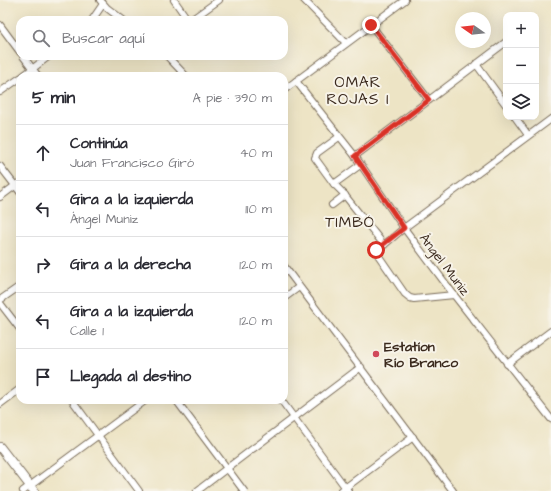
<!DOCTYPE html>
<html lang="es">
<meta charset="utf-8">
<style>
:root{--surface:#fff;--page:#f2f2f3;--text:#2b2b33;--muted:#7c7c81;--line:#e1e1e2}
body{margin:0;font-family:"Architects Daughter",sans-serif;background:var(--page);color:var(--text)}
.controls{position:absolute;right:12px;top:12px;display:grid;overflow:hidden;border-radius:8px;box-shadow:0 4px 16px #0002}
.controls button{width:36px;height:36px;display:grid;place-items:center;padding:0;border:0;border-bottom:1px solid var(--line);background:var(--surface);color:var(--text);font:20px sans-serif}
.compass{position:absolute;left:455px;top:12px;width:36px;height:36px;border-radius:50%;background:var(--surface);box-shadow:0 4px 16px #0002;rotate:284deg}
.stop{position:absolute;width:12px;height:12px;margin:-9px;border:3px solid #d93025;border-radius:50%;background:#fff}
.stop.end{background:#d93025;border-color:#fff;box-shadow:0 1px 4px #0008}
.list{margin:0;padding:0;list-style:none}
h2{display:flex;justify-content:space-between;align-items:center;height:52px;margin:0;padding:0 16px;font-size:17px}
h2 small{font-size:13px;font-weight:400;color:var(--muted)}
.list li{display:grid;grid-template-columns:26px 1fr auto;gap:12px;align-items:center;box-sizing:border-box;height:56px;padding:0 16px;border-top:1px solid var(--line)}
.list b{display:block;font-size:15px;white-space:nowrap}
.list p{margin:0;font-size:13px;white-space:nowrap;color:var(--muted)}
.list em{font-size:13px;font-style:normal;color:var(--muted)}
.icon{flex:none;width:22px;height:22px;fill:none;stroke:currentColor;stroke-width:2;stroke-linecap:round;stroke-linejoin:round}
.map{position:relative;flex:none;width:551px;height:491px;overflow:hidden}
.search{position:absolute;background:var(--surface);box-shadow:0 4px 16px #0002;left:16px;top:16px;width:272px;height:44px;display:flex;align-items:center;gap:10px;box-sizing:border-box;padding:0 14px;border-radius:12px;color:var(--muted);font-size:15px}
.panel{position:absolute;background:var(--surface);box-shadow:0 4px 16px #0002;left:16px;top:72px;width:272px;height:332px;border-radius:12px}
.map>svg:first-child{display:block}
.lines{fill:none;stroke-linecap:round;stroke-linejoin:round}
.minor-casing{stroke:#796b58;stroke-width:8}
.tertiary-casing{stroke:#796b58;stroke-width:10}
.minor{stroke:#fff;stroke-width:6}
.tertiary{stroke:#fff;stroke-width:8}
.route{stroke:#d93025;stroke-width:5}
.poi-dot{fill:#d1495b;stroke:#f7f3e8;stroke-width:1.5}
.labels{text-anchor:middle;stroke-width:4;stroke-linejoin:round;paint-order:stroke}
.street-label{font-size:14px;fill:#3b2a1e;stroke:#f7f3e8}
.poi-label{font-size:14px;font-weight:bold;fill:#3b2a1e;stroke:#f7f3e8;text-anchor:start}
.neighbourhood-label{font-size:15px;letter-spacing:1px;fill:#3b2a1e;stroke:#f7f3e8}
</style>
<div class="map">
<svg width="551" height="491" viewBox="0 0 551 491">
<rect width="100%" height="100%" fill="#f7f3e8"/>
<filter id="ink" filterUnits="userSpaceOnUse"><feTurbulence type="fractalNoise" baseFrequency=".025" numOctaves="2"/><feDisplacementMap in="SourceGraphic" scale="8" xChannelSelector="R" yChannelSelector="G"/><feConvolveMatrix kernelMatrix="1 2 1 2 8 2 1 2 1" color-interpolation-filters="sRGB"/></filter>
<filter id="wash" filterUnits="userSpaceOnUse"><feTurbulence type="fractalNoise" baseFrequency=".012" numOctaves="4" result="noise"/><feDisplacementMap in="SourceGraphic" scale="16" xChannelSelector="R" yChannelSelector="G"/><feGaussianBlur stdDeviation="0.9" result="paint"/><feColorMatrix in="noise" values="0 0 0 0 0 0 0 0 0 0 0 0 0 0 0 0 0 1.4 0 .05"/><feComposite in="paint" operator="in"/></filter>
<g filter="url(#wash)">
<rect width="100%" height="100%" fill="#ede4c5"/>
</g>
<g filter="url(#ink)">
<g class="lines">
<defs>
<g id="minor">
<polyline points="100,0 107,8 123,20"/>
<polyline points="174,0 188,20"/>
<polyline points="304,0 346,43"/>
<polyline points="92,20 103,4"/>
<polyline points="191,20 219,0"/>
<polyline points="0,25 20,52"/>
<polyline points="371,25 429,100"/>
<polyline points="23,56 38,76"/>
<polyline points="167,56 186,76"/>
<polyline points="476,64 506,105"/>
<polyline points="23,76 49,56"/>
<polyline points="296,81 355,156 404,228 454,295 551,419"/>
<polyline points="284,90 405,0"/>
<polyline points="0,92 20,78"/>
<polyline points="515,117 528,135"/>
<polyline points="339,137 317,153 315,158 334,184 343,193 384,245 376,250 376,252 405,294 410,298 414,299 454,295"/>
<polyline points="355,156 506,42"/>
<polyline points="0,166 20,192"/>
<polyline points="334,184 360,165"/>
<polyline points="0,197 20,182"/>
<polyline points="332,205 345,195"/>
<polyline points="384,245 404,228 551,119"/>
<polyline points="284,266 453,491"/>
<polyline points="284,298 299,287"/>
<polyline points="0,300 20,286"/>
<polyline points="0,303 20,329"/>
<polyline points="507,364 551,331"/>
<polyline points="72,400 139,491"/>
<polyline points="176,400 244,491"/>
<polyline points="281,400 348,491"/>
<polyline points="0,404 20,389"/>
<polyline points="23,491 146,400"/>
<polyline points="197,491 361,367"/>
<polyline points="341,491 413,437"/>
</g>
<polyline id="tertiary" points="0,447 34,491"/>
</defs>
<use href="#minor" class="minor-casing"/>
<use href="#tertiary" class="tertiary-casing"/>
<use href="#minor" class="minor"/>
<use href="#tertiary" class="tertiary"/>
</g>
</g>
<g class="lines" filter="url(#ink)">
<polyline class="route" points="371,25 429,100 355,156 404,228 376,250"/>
</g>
<circle class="poi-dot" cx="376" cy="354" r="4"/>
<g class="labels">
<g class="street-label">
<text transform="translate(445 264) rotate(53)" y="5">Ángel Muniz</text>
</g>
<g class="poi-label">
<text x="384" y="351">Estatíon<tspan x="384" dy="16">Río Branco</tspan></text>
</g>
<g class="neighbourhood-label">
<text x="358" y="87">OMAR<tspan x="358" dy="17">ROJAS I</tspan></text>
<text x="350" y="227">TIMBÓ</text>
</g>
</g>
</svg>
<div class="controls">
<button>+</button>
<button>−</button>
<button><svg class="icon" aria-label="layers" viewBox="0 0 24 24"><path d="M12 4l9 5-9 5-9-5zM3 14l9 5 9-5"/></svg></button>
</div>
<svg class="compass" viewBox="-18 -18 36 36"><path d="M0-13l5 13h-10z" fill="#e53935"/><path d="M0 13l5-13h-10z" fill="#7c7c81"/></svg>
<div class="stop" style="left:376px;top:250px"></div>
<div class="stop end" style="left:371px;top:25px"></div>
<div class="search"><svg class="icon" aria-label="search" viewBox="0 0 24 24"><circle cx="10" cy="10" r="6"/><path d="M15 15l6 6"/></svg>Buscar aquí</div>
<section class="panel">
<h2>5 min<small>A pie · 390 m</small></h2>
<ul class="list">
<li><svg class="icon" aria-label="ahead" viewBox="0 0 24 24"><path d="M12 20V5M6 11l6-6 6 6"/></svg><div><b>Continúa</b><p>Juan Francisco Giró</p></div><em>40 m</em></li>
<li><svg class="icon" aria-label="left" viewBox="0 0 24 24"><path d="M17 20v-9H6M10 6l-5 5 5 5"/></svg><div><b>Gira a la izquierda</b><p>Ángel Muniz</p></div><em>110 m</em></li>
<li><svg class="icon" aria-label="right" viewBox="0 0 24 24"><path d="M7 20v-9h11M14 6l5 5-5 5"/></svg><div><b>Gira a la derecha</b></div><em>120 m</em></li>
<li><svg class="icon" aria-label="left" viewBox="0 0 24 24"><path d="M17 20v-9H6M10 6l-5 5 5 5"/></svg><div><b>Gira a la izquierda</b><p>Calle 1</p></div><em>120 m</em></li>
<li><svg class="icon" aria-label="arrive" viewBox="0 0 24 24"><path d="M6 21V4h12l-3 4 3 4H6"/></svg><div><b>Llegada al destino</b></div></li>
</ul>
</section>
</div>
